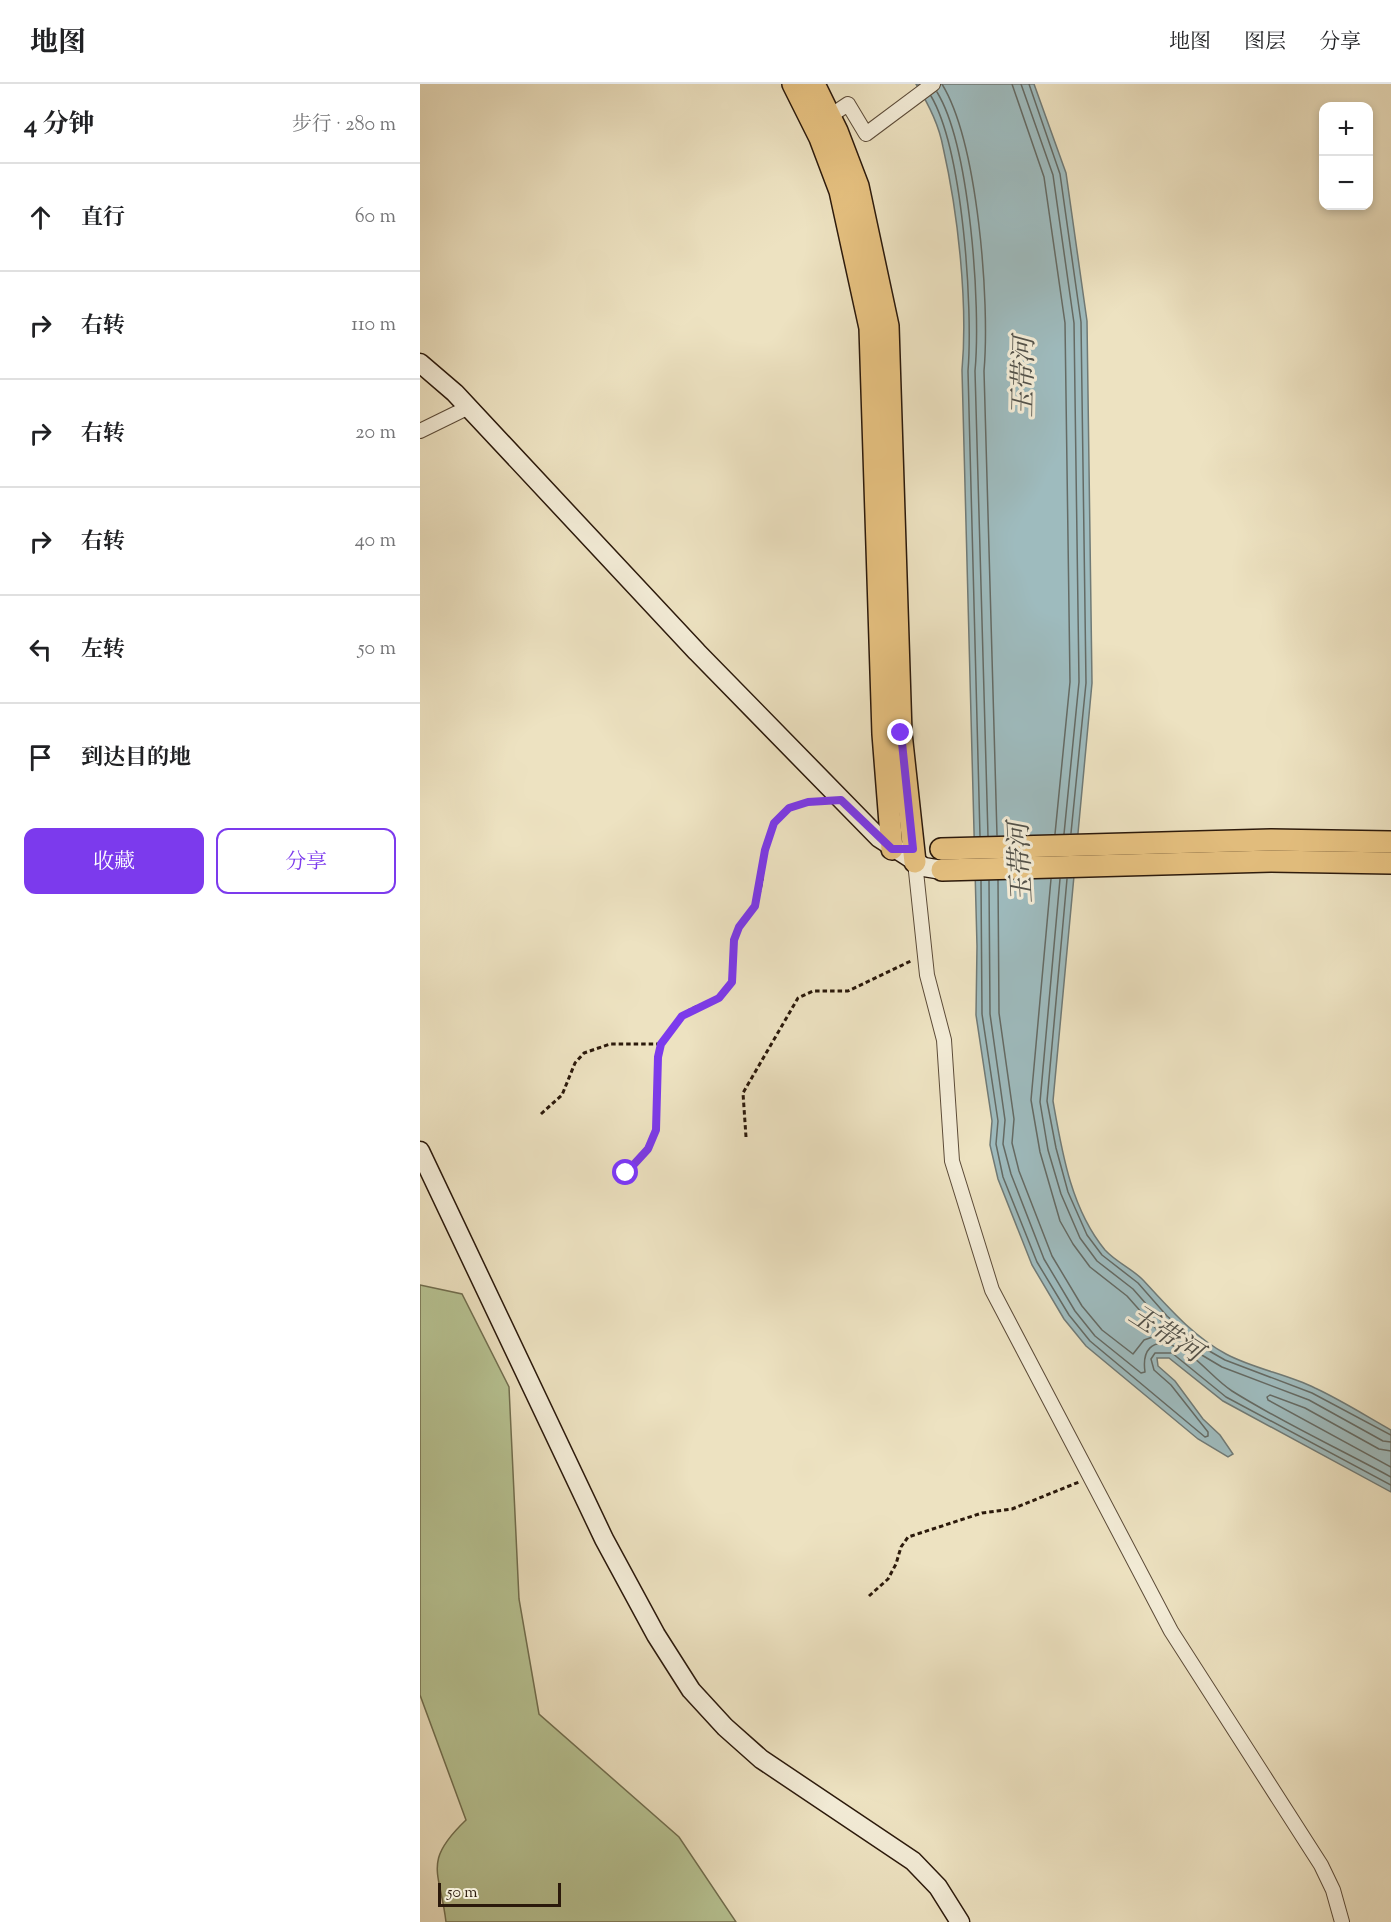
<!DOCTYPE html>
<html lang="zh">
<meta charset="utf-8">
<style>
:root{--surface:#fff;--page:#f6f6f6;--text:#202124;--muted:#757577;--line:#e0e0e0;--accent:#7c3aed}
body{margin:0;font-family:"Sorts Mill Goudy","Noto Serif SC",serif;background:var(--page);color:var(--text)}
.controls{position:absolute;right:18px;top:18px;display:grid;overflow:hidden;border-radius:12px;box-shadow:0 3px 9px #0003}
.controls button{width:54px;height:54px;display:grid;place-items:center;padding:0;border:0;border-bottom:2px solid var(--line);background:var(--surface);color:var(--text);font:30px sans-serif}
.scale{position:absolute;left:18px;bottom:15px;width:123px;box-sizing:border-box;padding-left:6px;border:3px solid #2b190b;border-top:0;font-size:16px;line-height:21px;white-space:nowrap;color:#2b190b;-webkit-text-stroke:4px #f3ecd7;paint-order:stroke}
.stop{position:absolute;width:18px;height:18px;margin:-14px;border:4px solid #7c3aed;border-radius:50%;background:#fff}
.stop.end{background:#7c3aed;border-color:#fff;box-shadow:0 2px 6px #0008}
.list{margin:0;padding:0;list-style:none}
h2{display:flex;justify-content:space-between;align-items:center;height:78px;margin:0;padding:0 24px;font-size:26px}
h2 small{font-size:20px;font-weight:400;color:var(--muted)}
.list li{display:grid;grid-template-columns:39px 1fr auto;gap:18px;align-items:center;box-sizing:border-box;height:108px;padding:0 24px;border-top:2px solid var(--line)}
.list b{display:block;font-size:22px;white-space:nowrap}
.list em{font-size:20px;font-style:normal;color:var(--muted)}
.actions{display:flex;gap:12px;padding:18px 24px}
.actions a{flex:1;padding:14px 0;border:2px solid var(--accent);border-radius:12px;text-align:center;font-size:21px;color:var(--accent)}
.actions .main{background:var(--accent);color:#fff}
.icon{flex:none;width:33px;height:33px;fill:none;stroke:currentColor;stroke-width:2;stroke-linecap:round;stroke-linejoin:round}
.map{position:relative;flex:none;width:971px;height:1838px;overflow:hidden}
header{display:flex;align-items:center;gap:36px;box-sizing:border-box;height:84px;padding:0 30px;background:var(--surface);border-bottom:2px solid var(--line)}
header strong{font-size:28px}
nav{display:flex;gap:33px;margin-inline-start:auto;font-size:21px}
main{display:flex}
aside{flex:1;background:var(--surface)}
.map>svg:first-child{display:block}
.green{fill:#b7c393;stroke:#716e4f;stroke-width:1.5}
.water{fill:#9ebbbe;stroke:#707a76;stroke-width:1.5}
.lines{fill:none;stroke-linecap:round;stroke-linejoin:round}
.shore{stroke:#646a64;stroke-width:1.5}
.street-casing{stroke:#5c4b38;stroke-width:16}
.secondary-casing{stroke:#2b190b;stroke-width:21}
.primary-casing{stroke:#2b190b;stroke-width:24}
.path{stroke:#2b190b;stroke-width:3;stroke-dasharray:4.5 3;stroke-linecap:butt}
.street{stroke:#f3ecd7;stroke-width:14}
.secondary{stroke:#f3ecd7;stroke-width:18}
.primary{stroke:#e6c180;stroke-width:21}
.route{stroke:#7c3aed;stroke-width:8}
.labels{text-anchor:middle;stroke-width:6;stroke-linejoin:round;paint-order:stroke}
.water-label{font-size:27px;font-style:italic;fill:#53524a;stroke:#f3ecd7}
</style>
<header>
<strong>地图</strong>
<nav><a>地图</a><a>图层</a><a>分享</a></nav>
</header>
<main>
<aside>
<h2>4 分钟<small>步行 · 280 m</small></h2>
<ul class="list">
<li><svg class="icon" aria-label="ahead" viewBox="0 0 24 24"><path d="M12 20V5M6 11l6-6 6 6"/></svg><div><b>直行</b></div><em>60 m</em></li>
<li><svg class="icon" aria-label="right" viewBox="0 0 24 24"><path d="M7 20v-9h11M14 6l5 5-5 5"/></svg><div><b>右转</b></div><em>110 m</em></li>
<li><svg class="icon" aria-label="right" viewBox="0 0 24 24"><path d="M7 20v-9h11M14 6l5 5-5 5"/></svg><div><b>右转</b></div><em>20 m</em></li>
<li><svg class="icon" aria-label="right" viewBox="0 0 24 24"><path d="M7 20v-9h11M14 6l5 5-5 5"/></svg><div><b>右转</b></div><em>40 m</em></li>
<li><svg class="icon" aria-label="left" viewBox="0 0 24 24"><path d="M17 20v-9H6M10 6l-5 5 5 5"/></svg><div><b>左转</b></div><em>50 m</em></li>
<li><svg class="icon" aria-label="arrive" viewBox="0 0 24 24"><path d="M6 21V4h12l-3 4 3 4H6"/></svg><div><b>到达目的地</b></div></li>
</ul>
<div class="actions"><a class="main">收藏</a><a>分享</a></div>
</aside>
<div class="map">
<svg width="971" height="1838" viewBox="0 0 971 1838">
<rect width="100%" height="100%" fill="#ede2c1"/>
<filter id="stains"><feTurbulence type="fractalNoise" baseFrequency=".00333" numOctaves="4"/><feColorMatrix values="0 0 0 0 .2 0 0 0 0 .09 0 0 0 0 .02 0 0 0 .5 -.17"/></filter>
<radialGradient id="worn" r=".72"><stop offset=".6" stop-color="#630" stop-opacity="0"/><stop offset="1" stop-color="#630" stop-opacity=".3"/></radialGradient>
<path class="green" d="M 0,1201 L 42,1210 L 89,1303 L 99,1515 L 119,1630 L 259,1753 L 316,1838 L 26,1838 C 20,1787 2,1778 46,1736 L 0,1611 Z"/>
<path class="water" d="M 496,0 L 614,0 L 646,89 L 667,237 L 672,599 L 633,1017 C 642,1068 651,1125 685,1166 C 697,1179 713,1185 724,1197 C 749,1224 773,1252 806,1270 C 834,1285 867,1290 895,1304 C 921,1316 946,1332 971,1346 L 971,1408 L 803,1317 L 749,1274 L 737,1274 L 738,1282 L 755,1297 L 783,1335 L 800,1351 L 813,1370 L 808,1373 L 778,1355 L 666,1262 L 644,1235 L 612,1181 L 578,1095 L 570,1061 L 572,1037 L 556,931 L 557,862 L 542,286 C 548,219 538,129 523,63 C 519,41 508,19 496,0 Z"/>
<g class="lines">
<g class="shore">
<path d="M 522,0 C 558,59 570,218 564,287 L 577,751"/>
<polyline points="592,0 624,93 645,239 650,598 635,750"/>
<polyline points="601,0 633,91 654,239 659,598 644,750"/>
<polyline points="609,0 640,90 661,238 666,599 651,749"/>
<path d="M 517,8 C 550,62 561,222 555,287 L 568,752"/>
<path d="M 511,12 C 543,67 553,223 548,287 L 560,752"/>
<polyline points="640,795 620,1018 628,1066 641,1110 660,1154 677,1177 713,1205 742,1238 780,1270 802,1283 889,1316 963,1357 971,1358"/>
<polyline points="647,795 627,1017 636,1064 648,1108 667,1151 682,1171 718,1199 747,1232 784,1264 805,1276 892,1309 971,1351"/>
<polyline points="578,796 579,929 594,1035 592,1059 599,1087 632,1172 662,1222 682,1246 713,1270 724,1256 738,1251 739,1248 707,1212 670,1183 653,1160 640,1137 620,1068 611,1016 631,795"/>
<polyline points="561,797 562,930 578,1037 576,1060 583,1093 617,1178 649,1231 670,1257 785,1353 788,1352 788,1348 751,1301 734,1286 731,1275 735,1269 752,1269 806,1313 971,1401"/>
<path d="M 569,797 L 570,930 L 585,1036 L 583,1060 L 591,1090 L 624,1175 L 655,1227 L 675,1252 L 721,1289 L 725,1288 C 722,1267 731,1254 754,1262 C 776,1270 792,1294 812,1307 C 863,1339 918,1364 971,1393"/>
<polyline points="971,1367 959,1365 885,1324 850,1311 847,1313 848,1316 971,1383"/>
</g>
<defs>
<g id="street">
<polyline points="410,32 428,20 446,50 513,0"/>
<polyline points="0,347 49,323"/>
<polyline points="495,778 507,891 524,956 532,1077 572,1206 751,1547 901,1781 913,1806 922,1838"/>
</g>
<g id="secondary">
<polyline points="0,279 35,309 277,568 459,754 504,783 522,786"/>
<polyline points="0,1067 184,1455 236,1551 271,1606 305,1643 341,1675 493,1777 518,1803 540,1838"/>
</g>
<g id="primary">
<polyline points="373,0 400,54 420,107 450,244 463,650 472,765"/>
<polyline points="394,0 417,47 438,102 468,242 481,649 495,778"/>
<polyline points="521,765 851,756 971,758"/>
<polyline points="522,786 851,777 971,779"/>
</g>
</defs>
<use href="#street" class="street-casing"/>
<use href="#secondary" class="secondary-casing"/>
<use href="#primary" class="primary-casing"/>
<g class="path">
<polyline points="121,1030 142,1011 155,979 164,969 190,960 241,960"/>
<polyline points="326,1053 323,1009 378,914 393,907 428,907 493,876"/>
<path d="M 206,1089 C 241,1050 237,1045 238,994 C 238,984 236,972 240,963 C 245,950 257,934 268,927 C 282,918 307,916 312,898 C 316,885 312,870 314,857 C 317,842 330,835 335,822 C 353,779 332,722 398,717"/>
<polyline points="449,1512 468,1495 476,1480 481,1463 488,1453 562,1429 592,1425 659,1398"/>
</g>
<use href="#street" class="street"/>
<use href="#secondary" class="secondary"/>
<use href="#primary" class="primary"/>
</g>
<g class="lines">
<polyline class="route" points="206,1089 228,1065 236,1046 238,973 241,960 262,932 299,914 312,898 314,856 319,843 335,822 345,766 354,739 369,724 388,718 421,716 472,765 493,765 481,649"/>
</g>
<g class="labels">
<g class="water-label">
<text transform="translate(603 293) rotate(-89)" y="9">玉带河</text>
<text transform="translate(600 779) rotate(-93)" y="9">玉带河</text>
<text transform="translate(746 1249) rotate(33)" y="9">玉带河</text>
</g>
</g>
<rect width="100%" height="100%" filter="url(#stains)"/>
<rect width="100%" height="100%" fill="url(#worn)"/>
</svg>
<div class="controls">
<button>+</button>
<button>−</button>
</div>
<div class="scale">50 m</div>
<div class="stop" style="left:206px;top:1089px"></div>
<div class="stop end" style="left:481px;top:649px"></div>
</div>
</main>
